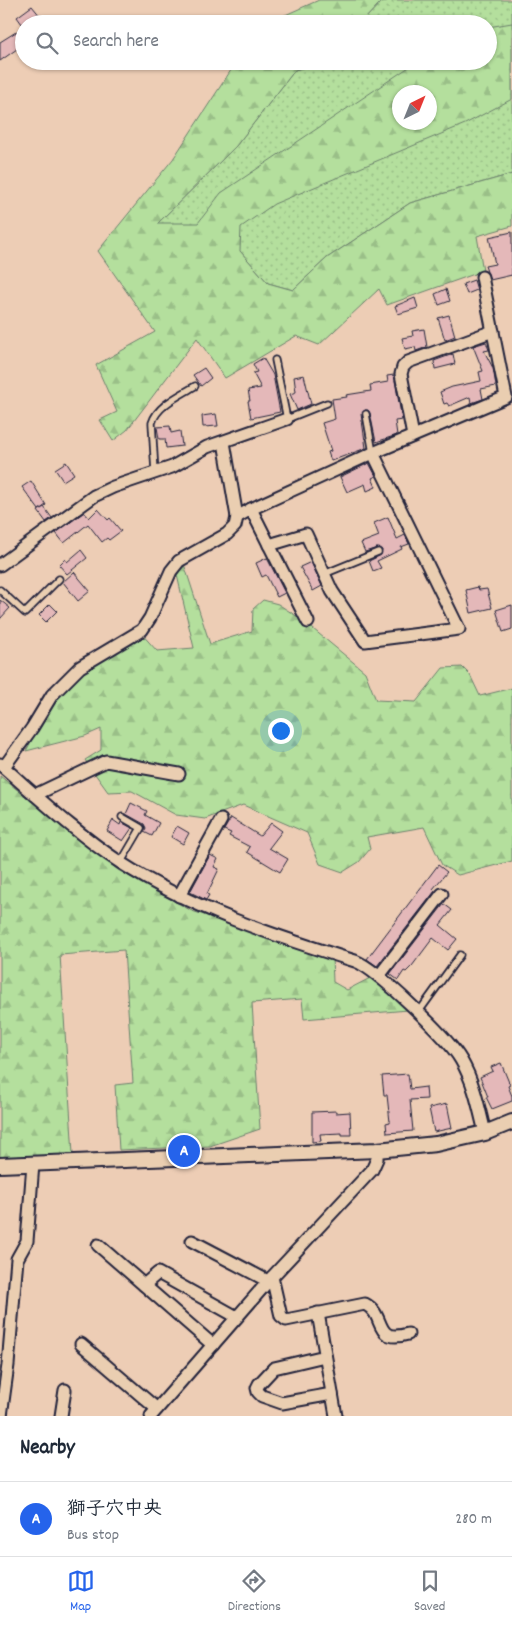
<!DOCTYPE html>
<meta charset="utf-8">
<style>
:root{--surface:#fff;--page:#f6f6f7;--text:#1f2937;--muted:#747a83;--line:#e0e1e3;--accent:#2563eb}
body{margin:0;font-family:Dekko,"Klee One",sans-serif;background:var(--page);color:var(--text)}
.compass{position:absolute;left:392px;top:85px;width:45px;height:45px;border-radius:50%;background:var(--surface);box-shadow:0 1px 4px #0004;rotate:43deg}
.you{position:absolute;left:280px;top:730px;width:18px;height:18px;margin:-12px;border:4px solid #fff;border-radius:50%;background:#1a73e8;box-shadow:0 0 0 8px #1a73e833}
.badge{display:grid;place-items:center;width:32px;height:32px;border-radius:50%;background:var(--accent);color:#fff;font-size:16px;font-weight:700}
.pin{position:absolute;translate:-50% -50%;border:2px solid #fff;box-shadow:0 1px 5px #0006}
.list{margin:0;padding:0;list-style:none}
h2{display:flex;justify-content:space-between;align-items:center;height:65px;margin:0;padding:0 20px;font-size:21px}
h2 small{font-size:16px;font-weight:400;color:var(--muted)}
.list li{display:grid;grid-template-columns:32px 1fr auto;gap:15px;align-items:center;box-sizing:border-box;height:75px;padding:0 20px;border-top:1px solid var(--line)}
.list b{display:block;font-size:19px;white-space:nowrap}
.list p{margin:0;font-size:16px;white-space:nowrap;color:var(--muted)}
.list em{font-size:16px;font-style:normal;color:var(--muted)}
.icon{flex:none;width:28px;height:28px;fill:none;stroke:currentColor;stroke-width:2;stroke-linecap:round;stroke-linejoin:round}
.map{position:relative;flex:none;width:512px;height:1416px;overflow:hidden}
.search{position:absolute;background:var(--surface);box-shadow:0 1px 4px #0004;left:15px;right:15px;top:15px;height:55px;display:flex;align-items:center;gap:12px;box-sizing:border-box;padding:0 18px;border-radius:28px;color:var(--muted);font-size:19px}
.sheet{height:140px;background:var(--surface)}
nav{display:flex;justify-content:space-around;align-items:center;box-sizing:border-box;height:70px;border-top:1px solid var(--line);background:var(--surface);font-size:14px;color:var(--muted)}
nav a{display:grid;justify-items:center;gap:2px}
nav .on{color:var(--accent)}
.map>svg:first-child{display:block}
.grass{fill:url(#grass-dots);stroke:#6b806c;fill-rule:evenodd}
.forest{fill:url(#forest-firs);stroke:#6b806c;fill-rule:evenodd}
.building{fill:#e4b8b9;stroke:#22223b}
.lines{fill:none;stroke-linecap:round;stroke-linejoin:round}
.service-casing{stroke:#22223b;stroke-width:9}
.minor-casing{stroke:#22223b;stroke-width:15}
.tertiary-casing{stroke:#22223b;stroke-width:18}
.service{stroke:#eaceb1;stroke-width:5.5}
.minor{stroke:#eaceb1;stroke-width:11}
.tertiary{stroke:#eaceb1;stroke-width:14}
</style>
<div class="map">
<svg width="512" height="1416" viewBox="0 0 512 1416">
<defs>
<pattern id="grass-dots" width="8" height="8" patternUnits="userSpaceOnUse" patternTransform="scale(1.25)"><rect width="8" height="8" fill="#b4df9d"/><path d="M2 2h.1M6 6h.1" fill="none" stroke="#9abf88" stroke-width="1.8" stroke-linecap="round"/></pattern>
<pattern id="forest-firs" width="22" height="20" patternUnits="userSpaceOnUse" patternTransform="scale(1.25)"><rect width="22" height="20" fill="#b4df9d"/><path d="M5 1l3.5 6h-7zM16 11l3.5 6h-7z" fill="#9abf88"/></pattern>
</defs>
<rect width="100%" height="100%" fill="#edcdb5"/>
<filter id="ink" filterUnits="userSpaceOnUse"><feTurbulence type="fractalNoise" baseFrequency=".02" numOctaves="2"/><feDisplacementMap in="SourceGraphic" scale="10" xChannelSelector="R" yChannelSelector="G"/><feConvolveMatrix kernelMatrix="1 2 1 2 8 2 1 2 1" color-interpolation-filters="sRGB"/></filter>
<g filter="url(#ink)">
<path class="grass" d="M 389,0 L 512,0 L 512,174 L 410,203 L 327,258 L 293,290 L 268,283 L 240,251 L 158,223 L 236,146 L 295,70 L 324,61 L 488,61 L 488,24 L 360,24 L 380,3 ZM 400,92 L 430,92 L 430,122 L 400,122 Z"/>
<g class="forest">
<polygon points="319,0 389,0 380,3 360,24 265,24"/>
<path d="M 512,23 L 512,99 L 465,124 L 274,204 L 241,227 L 240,251 L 268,283 L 293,290 L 327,258 L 410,203 L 512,174 L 512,226 L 477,236 L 483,271 L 387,305 L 379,289 L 319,345 L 296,336 L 225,378 L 197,338 L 127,430 L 113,441 L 100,420 L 117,412 L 96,365 L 155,332 L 98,251 L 173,159 L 237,61 L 324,61 L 295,70 L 236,146 L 158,223 L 198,223 L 221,193 L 418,61 L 488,61 L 488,27 ZM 400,92 L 430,92 L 430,122 L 400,122 Z"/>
<polygon points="184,564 210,644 252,631 253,609 263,600 278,604 301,619 365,672 376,700 416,702 443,668 462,667 470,675 480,696 512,688 512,861 458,875 442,865 424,827 367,837 370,849 359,862 343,872 320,864 307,833 243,805 205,819 176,815 132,791 108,792 85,760 101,750 101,729 85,736 26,751 54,697 81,668 140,632 157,651 194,648 177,575"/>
<polygon points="0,776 118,870 192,911 332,957 333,982 347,990 372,977 408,1010 304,1019 302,999 252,1003 260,1129 210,1146 119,1150 115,1085 133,1083 124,950 60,955 73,1154 0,1158"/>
</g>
<g class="building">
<polygon points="32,6 41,17 32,24 22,24 17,17"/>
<polygon points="24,27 24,44 0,61 0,42"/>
<polygon points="512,232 512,275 490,280 485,266 495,264 489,237"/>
<polygon points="474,280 477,290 467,294 463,284"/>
<polygon points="446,289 450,301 439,305 435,294"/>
<polygon points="415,298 418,308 398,314 395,306"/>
<polygon points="449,315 455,336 445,340 438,318"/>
<polygon points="424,329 427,347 416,351 415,347 405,349 402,338 413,336 412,331"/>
<polygon points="486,342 489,350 484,351 493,368 496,386 481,389 483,399 471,403 470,397 449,406 447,403 444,404 440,392 452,387 481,381 479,372 483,371 473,346"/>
<polygon points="453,354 455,364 435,369 434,361"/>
<polygon points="263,358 273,375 280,412 251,418 248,401 250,401 248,390 261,388 253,373 257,372 253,364"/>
<polygon points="204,368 211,378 201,386 193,375"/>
<polygon points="304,375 311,404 297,410 290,394 296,392 294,377"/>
<polygon points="394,375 402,420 395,421 397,435 376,442 370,413 368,410 365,410 361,414 366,448 331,461 328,452 331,451 322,423 335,419 332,399 347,397 346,395 371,391 370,385 388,382 387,376"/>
<polygon points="216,414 218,426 203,427 202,416"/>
<polygon points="170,426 171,433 180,431 182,446 166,448 165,439 159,439 157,427"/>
<polygon points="66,462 74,474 63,481 55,469"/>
<polygon points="369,463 376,476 372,478 376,487 367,491 365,484 347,492 340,477"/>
<polygon points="31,481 46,505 39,510 22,487"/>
<polygon points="44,507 52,518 46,522 38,511"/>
<polygon points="98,509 108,520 110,518 121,531 109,540 107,538 102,542 88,524 64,543 56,533 84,512 89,518"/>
<polygon points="388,517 397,539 405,535 409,544 401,547 402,549 377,561 381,568 373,571 369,561 381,555 382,550 377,548 365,552 361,543 379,536 374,523"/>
<polygon points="81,550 87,558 67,574 59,565 65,559 67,562"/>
<polygon points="267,558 285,593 277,597 266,575 262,577 256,563"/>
<polygon points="311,562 322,586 313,591 300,567"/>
<polygon points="74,572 90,591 78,601 63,582"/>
<polygon points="478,587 479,590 487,589 492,608 471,613 466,590"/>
<polygon points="0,600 10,608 0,619"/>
<polygon points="50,604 57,611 46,622 39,615"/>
<polygon points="512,605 512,629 503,632 496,610"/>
<polygon points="131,803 147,811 145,815 159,823 152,836 144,832 146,828 144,824 126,814"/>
<polygon points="231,818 260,836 271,823 282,831 269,848 288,859 280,872 247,852 250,847 229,836 231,833 224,830"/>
<polygon points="113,820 120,825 121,822 132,828 123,841 107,831"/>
<polygon points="177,826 189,833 183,844 171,837"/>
<polygon points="210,855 218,859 214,867 219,869 207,894 209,895 206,900 190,892"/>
<polygon points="438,865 447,872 433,889 435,891 377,966 367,959"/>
<polygon points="444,904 452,910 440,925 457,939 448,950 433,938 412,966 406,972 404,971 398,980 390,974"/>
<polygon points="501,1063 510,1085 508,1086 512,1096 512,1101 492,1109 486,1097 488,1097 480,1077 493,1071 491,1067"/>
<polygon points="408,1074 410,1089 426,1087 427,1099 410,1100 413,1131 387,1133 386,1123 390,1122 387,1095 384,1095 382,1076"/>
<polygon points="447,1104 452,1128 434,1132 429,1108"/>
<polygon points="336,1111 336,1113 350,1112 351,1135 342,1135 342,1133 320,1134 321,1141 312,1142 312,1112"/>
</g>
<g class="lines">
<defs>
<g id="service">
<polyline points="275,360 287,419 327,403"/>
<polyline points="366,414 373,453"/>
<path d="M 155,472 L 152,423 C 157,405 181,395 195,386"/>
<polyline points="324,574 378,552"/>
<polyline points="0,590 25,613 59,579"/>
<polyline points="121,862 141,828 122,817"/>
<polyline points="418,1013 460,955"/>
</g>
<g id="minor">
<polyline points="413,436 401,374 403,367 408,362 493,331"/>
<polyline points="251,509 308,622"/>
<polyline points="237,517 251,509 373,453 506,397 482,277"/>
<polyline points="269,545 306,534 332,591 365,641 459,629 373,453"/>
<polyline points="0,565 94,496 113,487 172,467 207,447 287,419"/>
<path d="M 0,764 C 39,798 77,834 121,863 C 192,909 275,936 355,961 C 377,969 449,1039 461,1060 C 474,1082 479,1108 485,1133"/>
<polyline points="4,767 32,728 52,695 80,667 142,630 150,618 171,571 179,561 227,534 235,526 237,517 224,442"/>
<polyline points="35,795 106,761 179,774"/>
<polyline points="179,896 221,820"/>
<polyline points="379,976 442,894"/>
<polyline points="192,1241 268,1281"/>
<polyline points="98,1245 213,1345"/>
<path d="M 272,1277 L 281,1316 L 286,1320 L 365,1304 C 387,1315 372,1344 408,1334"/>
<polyline points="144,1285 158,1273 237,1317"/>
<polyline points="318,1313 336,1416"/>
<polyline points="81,1344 157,1409"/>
<polyline points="325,1356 274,1368 259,1384 257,1388 258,1392 262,1396 282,1403 332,1394"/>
<polyline points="1,1416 8,1365 17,1259 27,1241 33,1164"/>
<polyline points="61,1416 65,1390"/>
<polyline points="151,1416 272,1277 372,1170 377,1159 377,1150"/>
</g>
<polyline id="tertiary" points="0,1165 377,1150 436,1144 485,1133 512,1122"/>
</defs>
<use href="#service" class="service-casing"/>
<use href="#minor" class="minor-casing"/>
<use href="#tertiary" class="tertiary-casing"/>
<use href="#service" class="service"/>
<use href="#minor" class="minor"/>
<use href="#tertiary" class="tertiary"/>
</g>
</g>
</svg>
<svg class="compass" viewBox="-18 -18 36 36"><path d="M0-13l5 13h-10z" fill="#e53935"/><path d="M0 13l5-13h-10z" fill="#747a83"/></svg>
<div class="you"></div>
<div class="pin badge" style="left:184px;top:1151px">A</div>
<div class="search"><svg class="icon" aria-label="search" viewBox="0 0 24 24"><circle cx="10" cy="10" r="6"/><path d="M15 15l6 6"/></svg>Search here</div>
</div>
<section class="sheet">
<h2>Nearby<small></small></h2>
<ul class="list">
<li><span class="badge">A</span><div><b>獅子穴中央</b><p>Bus stop</p></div><em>280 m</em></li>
</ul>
</section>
<nav>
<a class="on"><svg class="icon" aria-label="map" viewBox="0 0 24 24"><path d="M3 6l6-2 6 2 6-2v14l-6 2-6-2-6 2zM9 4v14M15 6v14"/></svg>Map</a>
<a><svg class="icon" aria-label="directions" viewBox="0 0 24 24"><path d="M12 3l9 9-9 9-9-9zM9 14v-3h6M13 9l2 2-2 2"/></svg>Directions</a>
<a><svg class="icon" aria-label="saved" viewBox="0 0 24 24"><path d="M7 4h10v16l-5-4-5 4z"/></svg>Saved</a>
</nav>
